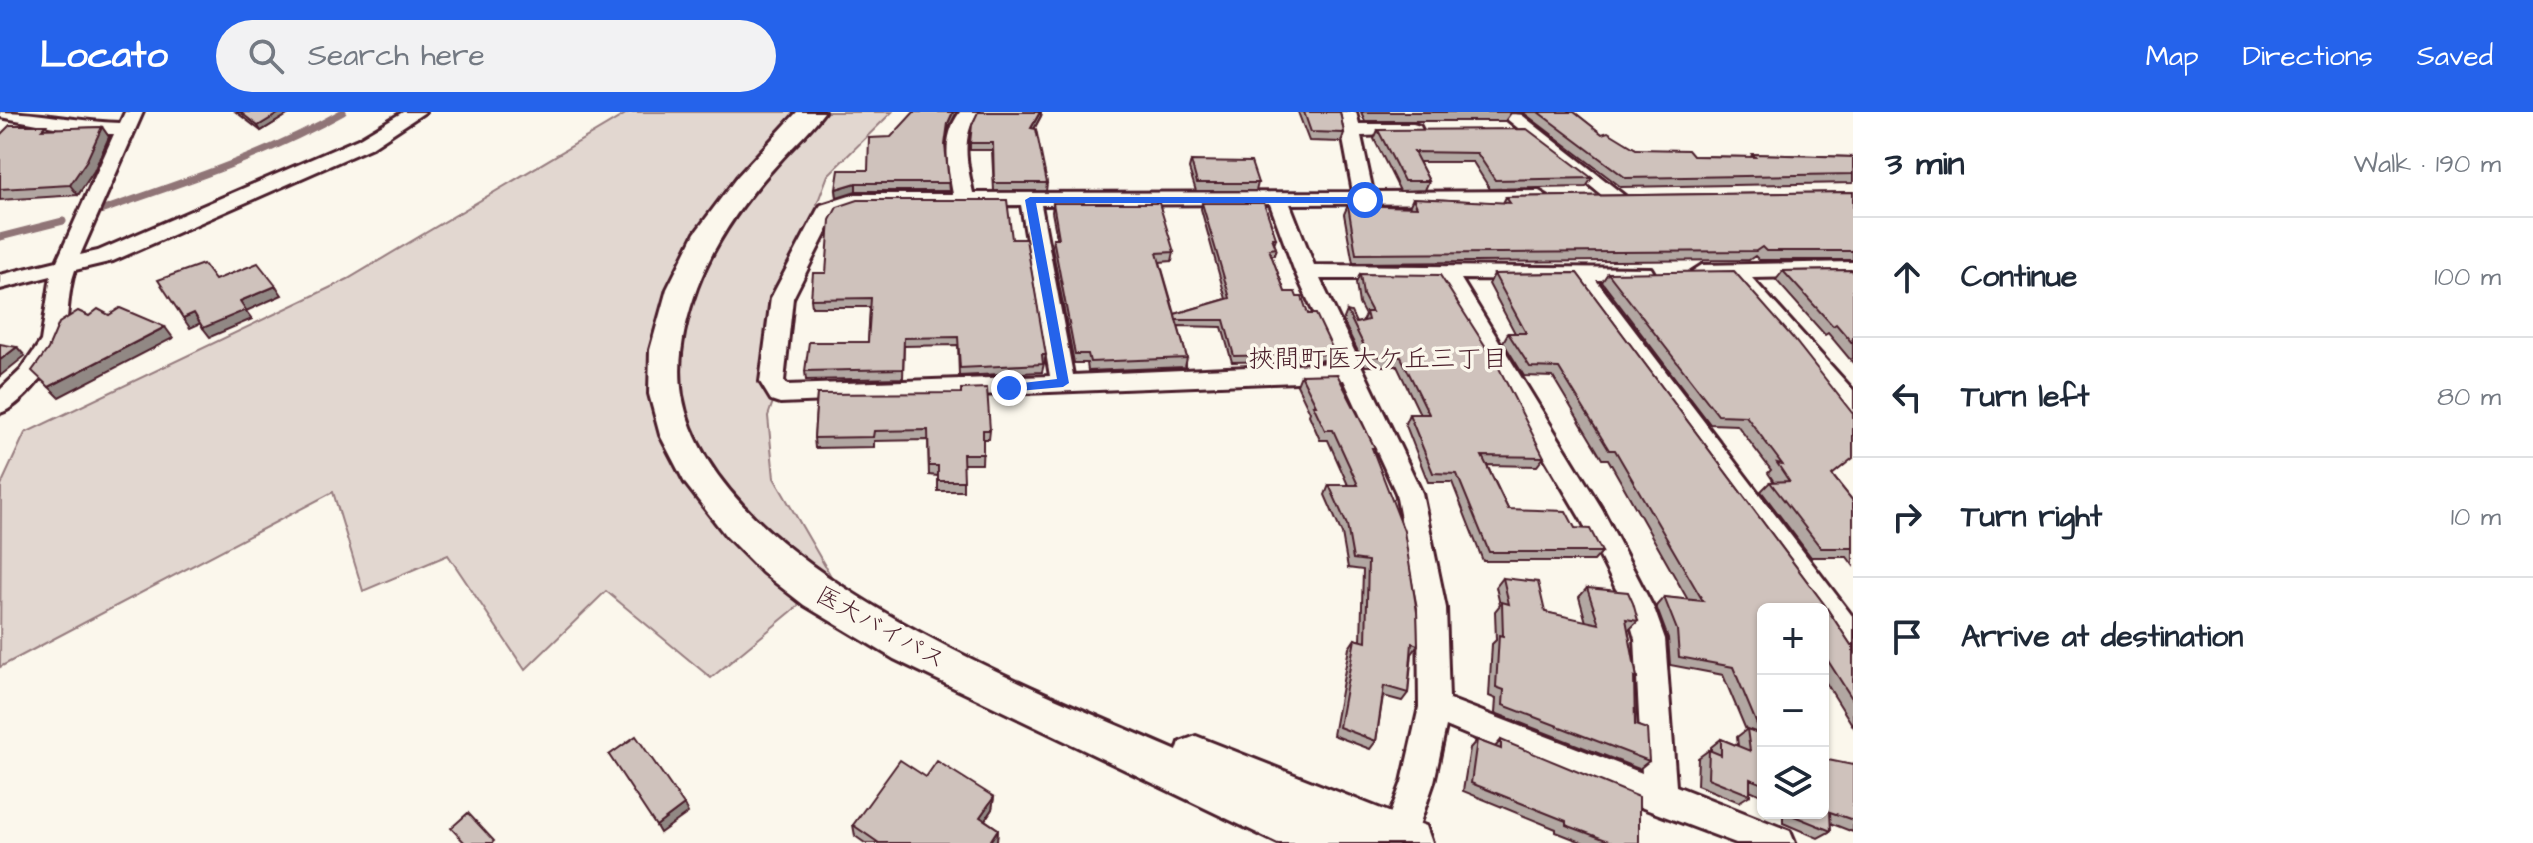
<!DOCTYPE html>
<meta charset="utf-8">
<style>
:root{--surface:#fff;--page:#f2f2f3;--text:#1f2937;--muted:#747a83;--line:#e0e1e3;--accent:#2563eb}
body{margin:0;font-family:"Architects Daughter","Klee One",sans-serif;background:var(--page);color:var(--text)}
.controls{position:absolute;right:24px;bottom:24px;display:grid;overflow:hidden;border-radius:12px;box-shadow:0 2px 6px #0004}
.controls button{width:72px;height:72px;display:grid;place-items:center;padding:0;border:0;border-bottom:2px solid var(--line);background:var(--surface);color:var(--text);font:40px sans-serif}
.stop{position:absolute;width:24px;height:24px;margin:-18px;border:6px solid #2563eb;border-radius:50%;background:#fff}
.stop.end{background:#2563eb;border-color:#fff;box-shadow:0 2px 8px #0008}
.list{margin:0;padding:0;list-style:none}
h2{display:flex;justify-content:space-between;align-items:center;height:104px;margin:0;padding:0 32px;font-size:34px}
h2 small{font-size:26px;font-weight:400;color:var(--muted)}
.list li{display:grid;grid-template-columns:52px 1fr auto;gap:24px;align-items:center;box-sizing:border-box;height:120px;padding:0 32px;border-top:2px solid var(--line)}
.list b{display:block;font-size:30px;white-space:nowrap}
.list em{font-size:26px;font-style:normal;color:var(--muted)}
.icon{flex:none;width:44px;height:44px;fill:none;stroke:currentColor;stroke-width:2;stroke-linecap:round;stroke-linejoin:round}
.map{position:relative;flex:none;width:1853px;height:731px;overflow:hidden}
header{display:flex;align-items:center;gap:48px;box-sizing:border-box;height:112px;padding:0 40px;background:var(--accent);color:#fff}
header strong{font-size:38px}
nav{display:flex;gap:44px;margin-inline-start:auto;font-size:28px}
.search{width:560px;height:72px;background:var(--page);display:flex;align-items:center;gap:20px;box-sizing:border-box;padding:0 28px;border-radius:44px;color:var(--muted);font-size:30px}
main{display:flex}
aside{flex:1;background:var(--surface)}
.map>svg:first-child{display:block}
.green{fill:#e2d7d0;stroke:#967b7e;stroke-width:2}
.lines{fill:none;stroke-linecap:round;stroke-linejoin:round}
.stream{stroke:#907477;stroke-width:7}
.minor-casing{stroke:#4a1f2b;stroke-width:6}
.secondary-casing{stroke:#4a1f2b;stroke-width:6}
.minor{fill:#fbf7ec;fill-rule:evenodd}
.secondary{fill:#fbf7ec;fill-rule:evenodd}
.wall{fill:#b2a7a2;stroke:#4a1f2b;stroke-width:2}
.shaded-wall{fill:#918884;stroke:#4a1f2b;stroke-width:2}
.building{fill:#cfc2bc;stroke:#4a1f2b;stroke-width:2}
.route{fill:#2563eb}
.labels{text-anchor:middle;stroke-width:7;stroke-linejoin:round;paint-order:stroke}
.street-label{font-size:24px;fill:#4a1f2b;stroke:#fbf7ec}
.neighbourhood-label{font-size:26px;fill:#4a1f2b;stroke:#fbf7ec}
</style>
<header>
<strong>Locato</strong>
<div class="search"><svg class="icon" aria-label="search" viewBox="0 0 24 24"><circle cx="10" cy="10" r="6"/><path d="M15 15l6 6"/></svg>Search here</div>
<nav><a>Map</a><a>Directions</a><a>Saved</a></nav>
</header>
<main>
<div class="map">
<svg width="1853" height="731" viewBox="0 0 1853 731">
<rect width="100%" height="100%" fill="#fbf7ec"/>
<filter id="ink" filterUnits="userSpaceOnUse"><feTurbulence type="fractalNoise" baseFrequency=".0125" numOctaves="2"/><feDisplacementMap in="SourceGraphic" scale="16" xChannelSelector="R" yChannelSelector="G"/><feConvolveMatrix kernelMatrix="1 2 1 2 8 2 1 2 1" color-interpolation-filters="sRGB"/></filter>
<g filter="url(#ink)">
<polygon class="green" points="629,0 892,0 828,63 817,92 828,97 776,187 775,284 768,304 774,366 832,466 711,566 606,479 525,558 448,443 363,479 333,380 0,555 1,373 25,321 348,167"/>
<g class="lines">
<g class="stream">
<path d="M 100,99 C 182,71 267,43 343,0"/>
<polyline points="0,125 63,109"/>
</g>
<defs>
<g id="minor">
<path d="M 0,0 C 40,0 79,10 120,11 L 125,0 L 143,0 L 80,143 L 98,139 L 358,27 L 403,0 L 425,0 L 372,35 L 113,149 L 75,158 C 67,180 69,204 64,226 C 59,248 21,295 0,301 L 0,278 L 21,258 L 41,229 L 51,164 L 0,177 L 0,163 L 57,149 L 114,22 L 92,22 L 0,5 Z"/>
<path d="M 960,0 L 978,0 C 960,26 967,52 973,81 L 1353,80 L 1338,0 L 1356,0 L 1359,12 L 1413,12 L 1420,14 L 1422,18 L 1420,22 L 1361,24 L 1373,80 L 1539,79 L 1549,85 L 1539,91 L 1290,92 L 1314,153 L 1651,156 L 1654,161 L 1643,168 L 1596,168 L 1853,505 L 1853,541 C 1836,535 1823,515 1823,497 L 1813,497 L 1574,168 L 1461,167 L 1602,397 L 1655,499 L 1665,527 L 1676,674 L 1790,719 L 1795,731 L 1736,731 L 1648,698 L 1446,614 L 1434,670 L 1413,731 L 1383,731 L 1381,726 L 1402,670 L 1419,595 L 1418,496 L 1396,381 L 1344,268 L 780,291 L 771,288 L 760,270 L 771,186 L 818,97 L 821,93 L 856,82 L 953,82 C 948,53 941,26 960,0 ZM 1270,92 L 1295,160 L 1337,251 L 1073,263 L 1041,93 ZM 1021,93 L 1050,264 L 787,273 L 784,269 L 793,186 L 836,101 L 858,94 ZM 1320,167 L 1439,167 L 1582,409 L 1627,499 L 1635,527 L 1642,661 L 1449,587 L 1446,496 L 1422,381 Z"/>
<polygon points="1498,0 1518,0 1625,84 1622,88 1608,88"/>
<polygon points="1853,150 1853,164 1752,166 1853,278 1853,303 1844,300 1729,166 1702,167 1691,160 1702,153"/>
</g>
<path id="secondary" d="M 797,0 L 824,0 C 811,18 794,33 779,50 C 745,87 715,128 697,176 C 685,209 676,247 682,283 C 712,456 1033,575 1177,639 L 1180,630 L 1196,624 L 1409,708 L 1426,714 L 1432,731 L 1278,731 L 894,547 L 804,493 L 763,461 L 726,424 L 685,371 L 660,323 L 649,282 L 650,238 L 667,177 L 695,121 L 737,65 Z"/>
</defs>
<use href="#minor" class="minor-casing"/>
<use href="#secondary" class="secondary-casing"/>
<use href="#minor" class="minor"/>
<use href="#secondary" class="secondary"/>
</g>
<g class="wall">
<polygon points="236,0 292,0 261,19"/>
<polygon points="1298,0 1340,0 1344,21 1341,30 1309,29"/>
<polygon points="1361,0 1574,0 1602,22 1636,37 1693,44 1751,45 1752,42 1853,45 1853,71 1621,75 1525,2 1511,1 1505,9 1365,9"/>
<polygon points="1041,4 1034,17 1047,71 1046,79 994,79 992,38 970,38 970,31"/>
<polygon points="46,13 49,17 102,15 109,25 94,59 78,83 0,88 0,23"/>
<polygon points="1378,18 1592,66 1586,75 1490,77 1473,50 1419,50 1429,69 1425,78 1400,79 1374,27"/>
<polygon points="947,19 945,36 949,79 856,79 837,85 836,77 868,58"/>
<polygon points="1191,49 1258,71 1256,79 1196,79 1189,57"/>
<polygon points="1853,80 1853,148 1759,148 1755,144 1749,148 1353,151 1344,102 1348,93 1409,95 1413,86 1503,91 1506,85"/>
<polygon points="1053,91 1174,140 1172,149 1160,150 1175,202 1226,187 1201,97 1202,91 1276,126 1274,132 1276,136 1274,143 1271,143 1285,180 1297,185 1335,242 1332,248 1232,250 1222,215 1178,214 1187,246 1185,255 1088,259 1087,251 1074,251 1052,135 1053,126 1057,126 1052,100"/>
<polygon points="1853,158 1853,251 1828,221 1825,223 1776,168 1783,159"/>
<polygon points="826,161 1046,243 1042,260 959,264 958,233 904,234 903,266 806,268 805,259 868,230 870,195 812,195 811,187"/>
<polygon points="1577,161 1824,492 1851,533 1853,533 1853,614 1823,566 1823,497 1763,497 1763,684 1750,678 1750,683 1739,690 1697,673 1698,646 1709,638 1711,639 1711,635 1721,627 1738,634 1737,625 1746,618 1723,563 1670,553 1668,526 1656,494 1664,485 1688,488 1608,347 1602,347 1553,265 1524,264 1503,230 1508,221 1515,221 1489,172 1494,162"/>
<polygon points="1608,161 1833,364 1853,389 1853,453 1847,445 1811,445 1761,379 1770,370 1774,370 1768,361 1771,358 1737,313 1710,312 1602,170"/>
<polygon points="1360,162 1544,345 1537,354 1487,353 1508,397 1575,416 1602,440 1594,449 1483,449 1452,370 1428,370 1405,311 1409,302 1420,302 1397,254 1365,254 1343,209 1347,199 1356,211 1362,210 1365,203 1359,192 1356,171"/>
<polygon points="1301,263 1375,336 1374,339 1418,533 1412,542 1408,581 1402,589 1383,584 1376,629 1370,637 1333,623 1349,536 1355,527 1361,529 1363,458 1348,456 1342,422 1325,383 1329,373 1348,373 1328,328 1320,328 1309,303 1310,300 1297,273"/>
<polygon points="817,282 990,318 989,327 983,327 982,352 963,352 963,379 938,379 938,364 929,363 928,328 874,329 874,335 815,336 814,326"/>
<polygon points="1503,466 1545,500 1586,510 1579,485 1587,476 1638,509 1629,518 1628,518 1637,566 1634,569 1635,613 1649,649 1639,657 1495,601 1496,587 1489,584 1492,532 1496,528 1495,499 1500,493 1496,475"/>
<polygon points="1477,628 1495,635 1501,628 1639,731 1584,731 1556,720 1556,717 1463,679 1470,636"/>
<polygon points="1853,653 1853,720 1830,711 1831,719 1818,726 1783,711 1783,701 1823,701"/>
<polygon points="926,665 994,685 992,697 985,708 998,717 997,728 995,731 865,731 855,724 853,713"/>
</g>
<g class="shaded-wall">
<polygon points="281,0 292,0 261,19 258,14"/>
<polygon points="953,0 957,0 947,19 944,40 948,11"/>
<polygon points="1040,0 1041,0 1041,4 1031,23 1031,16"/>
<polygon points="102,15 109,25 94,59 78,83 70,73"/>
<polygon points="856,71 856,79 837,85 836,77"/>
<polygon points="276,174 282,183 246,199 252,207 210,225 203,216 240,189"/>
<polygon points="194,201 201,211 190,216 183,206"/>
<polygon points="165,215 173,226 59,285 49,275"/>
<polygon points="17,235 25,244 0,264 0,248"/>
<polygon points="994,685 992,697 979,716 980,705"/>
<polygon points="684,693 688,701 660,721 656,714"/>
<polygon points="998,717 997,728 995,731 989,731"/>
</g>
<g class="building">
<polygon points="240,0 281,0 258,14"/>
<polygon points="914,0 953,0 948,11 945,33 949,71 856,71 836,77 839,58 868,58 869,26 891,25"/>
<polygon points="978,0 1040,0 1031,16 1036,17 1047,71 994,71 993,31 970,31 972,13"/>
<polygon points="1304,0 1340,0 1344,21 1311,20"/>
<polygon points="1538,0 1574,0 1602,22 1608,20 1636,37 1688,38 1693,44 1755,45 1752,42 1853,45 1853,62 1626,66"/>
<polygon points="10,13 46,13 42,17 102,15 87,48 70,73 0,77 0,23"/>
<polygon points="1527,17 1592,66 1495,68 1477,41 1414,40 1429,69 1404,69 1378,18"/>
<polygon points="1191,49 1251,50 1258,71 1197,71"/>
<polygon points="1853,80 1853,139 1766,139 1762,135 1756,139 1356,142 1348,93 1417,95 1413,86 1510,91 1506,85"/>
<polygon points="858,88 1007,88 1012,127 1026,127 1046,243 1042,243 1043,252 960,256 958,225 904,226 903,257 805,259 809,230 868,230 871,186 811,187 813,161 826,161 830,108 837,95"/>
<polygon points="1053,91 1159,91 1174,140 1157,141 1187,246 1090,250 1088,242 1075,242 1053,126 1059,126"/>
<polygon points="1202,91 1264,91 1276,126 1272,126 1276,136 1269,137 1285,180 1295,180 1297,185 1302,185 1308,202 1316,202 1335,242 1234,244 1224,208 1176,208 1175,202 1230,186"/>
<polygon points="258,151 276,174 240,189 246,198 203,216 194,201 183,206 158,168 203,152 215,168"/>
<polygon points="1853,158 1853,232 1836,212 1833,214 1783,159"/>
<polygon points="1734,159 1793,226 1853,302 1853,346 1832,363 1853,389 1853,436 1821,436 1770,370 1789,369 1777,351 1782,352 1746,304 1718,303 1608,161"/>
<polygon points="1577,161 1824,492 1851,533 1853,533 1853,588 1823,541 1823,497 1763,497 1763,672 1750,667 1750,683 1708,666 1709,638 1721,643 1721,627 1750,639 1747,617 1761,622 1733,555 1679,545 1677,518 1664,485 1703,489 1615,338 1609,338 1559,256 1530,255 1508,221 1526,221 1494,162"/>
<polygon points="1360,162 1440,163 1498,254 1544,345 1482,344 1508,397 1566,399 1575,416 1590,417 1602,440 1489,440 1457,362 1433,361 1409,302 1429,302 1401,245 1369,244 1347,199 1351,200 1356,211 1368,208 1366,200 1372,200 1363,183"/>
<polygon points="120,196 165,215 49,275 32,259 48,237 59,211 78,199 89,204 98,197 109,203"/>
<polygon points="0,232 17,235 0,248"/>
<polygon points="1337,262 1375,336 1372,336 1404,419 1417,500 1418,533 1412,531 1408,581 1384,574 1376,629 1339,615 1355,527 1366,530 1368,449 1353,447 1347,413 1329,373 1358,373 1333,318 1325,318 1313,293 1316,293 1301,263"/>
<polygon points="987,276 990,318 983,318 983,342 963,342 964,369 938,369 938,354 929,354 928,318 874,319 873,325 814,326 817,282 961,281 961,277"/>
<polygon points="1503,466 1538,470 1545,500 1599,512 1587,476 1628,480 1633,491 1638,509 1626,507 1637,566 1634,565 1635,613 1647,617 1649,649 1503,593 1504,578 1496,575 1499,523 1503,524 1502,490 1509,492"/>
<polygon points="636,624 684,693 656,714 609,643"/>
<polygon points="1477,628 1501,637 1501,628 1639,685 1639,731 1614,731 1566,713 1566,709 1471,671"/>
<polygon points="1823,647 1853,653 1853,708 1830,700 1831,719 1794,704 1794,701 1823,701"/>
<polygon points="900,648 926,665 937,649 994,685 980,705 998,717 989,731 879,731 853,713"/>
<polygon points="468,701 494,729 492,731 465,731 451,716"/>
</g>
</g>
<polygon class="route" points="1030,85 1365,85 1370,88 1365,91 1036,91 1069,271 1063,275 1009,280 1005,279 1005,273 1057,267 1025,88"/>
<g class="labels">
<g class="street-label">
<text transform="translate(881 515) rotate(29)" y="8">医大バイパス</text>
</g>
<g class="neighbourhood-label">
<text x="1378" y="255">挾間町医大ケ丘三丁目</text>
</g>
</g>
</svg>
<div class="controls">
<button>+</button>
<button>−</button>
<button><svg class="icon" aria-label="layers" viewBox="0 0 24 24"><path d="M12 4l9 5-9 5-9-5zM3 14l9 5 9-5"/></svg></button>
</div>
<div class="stop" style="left:1365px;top:88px"></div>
<div class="stop end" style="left:1009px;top:276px"></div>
</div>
<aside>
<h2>3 min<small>Walk · 190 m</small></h2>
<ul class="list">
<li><svg class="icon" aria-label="ahead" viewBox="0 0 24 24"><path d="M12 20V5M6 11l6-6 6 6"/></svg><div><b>Continue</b></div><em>100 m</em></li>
<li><svg class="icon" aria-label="left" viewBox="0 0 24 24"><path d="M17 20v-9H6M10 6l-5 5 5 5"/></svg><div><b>Turn left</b></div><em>80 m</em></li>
<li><svg class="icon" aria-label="right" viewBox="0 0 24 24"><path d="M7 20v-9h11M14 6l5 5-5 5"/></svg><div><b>Turn right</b></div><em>10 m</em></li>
<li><svg class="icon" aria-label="arrive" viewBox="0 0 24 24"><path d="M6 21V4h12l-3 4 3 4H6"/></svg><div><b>Arrive at destination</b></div></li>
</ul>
</aside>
</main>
